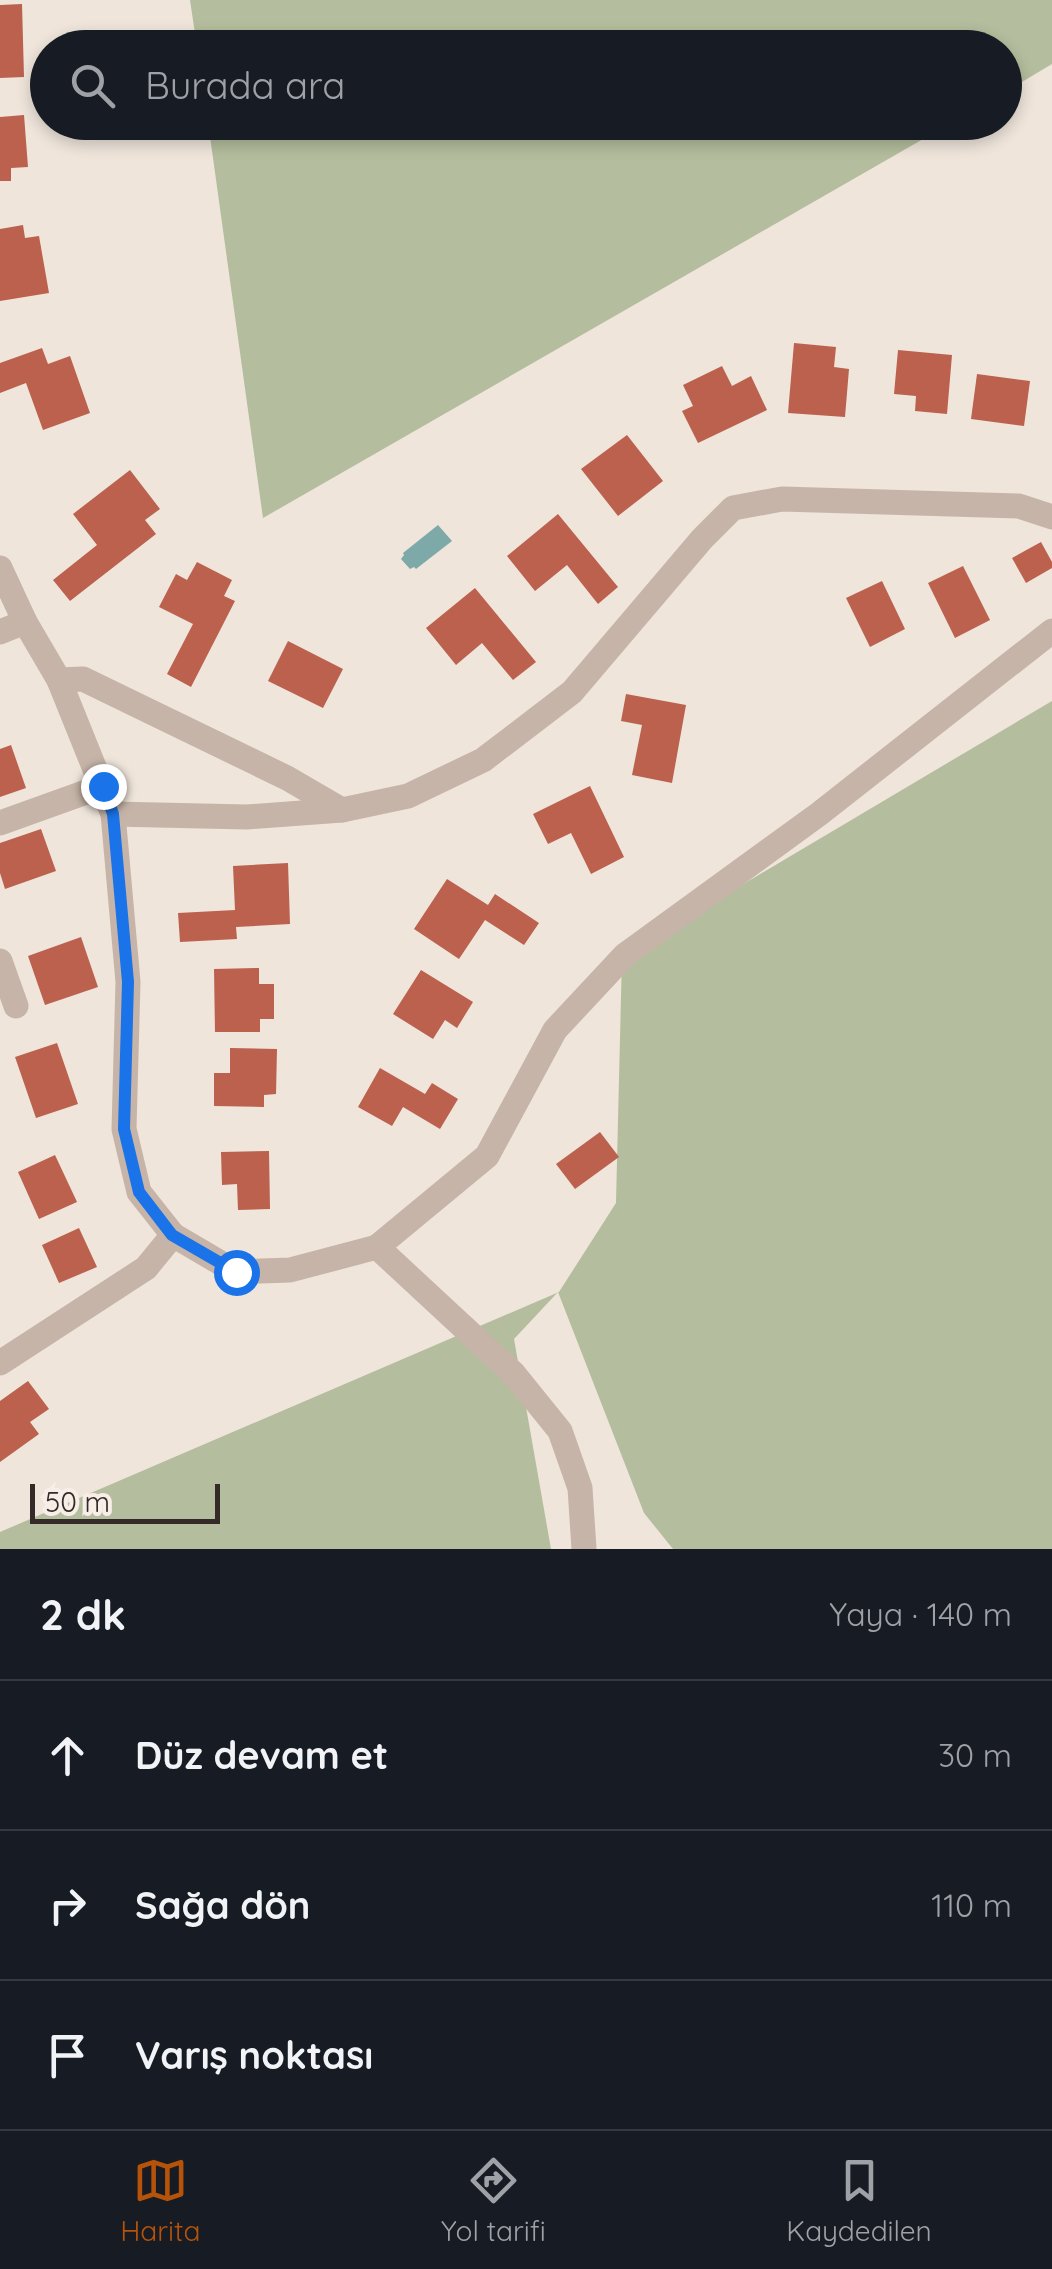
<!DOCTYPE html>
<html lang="tr">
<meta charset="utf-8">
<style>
:root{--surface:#171b24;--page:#20242c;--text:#f1f3f6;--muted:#9ea1a6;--line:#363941;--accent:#b45309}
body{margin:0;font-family:Quicksand,sans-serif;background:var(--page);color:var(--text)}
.scale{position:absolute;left:30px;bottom:25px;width:190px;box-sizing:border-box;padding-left:10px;border:5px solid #342b28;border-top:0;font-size:28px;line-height:35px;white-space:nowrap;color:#342b28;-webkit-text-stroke:8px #f7efe7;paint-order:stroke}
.stop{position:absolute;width:30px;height:30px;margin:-22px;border:8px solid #1a73e8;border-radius:50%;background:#fff}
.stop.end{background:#1a73e8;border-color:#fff;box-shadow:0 2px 10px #0008}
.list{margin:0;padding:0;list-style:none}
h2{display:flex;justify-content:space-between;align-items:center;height:130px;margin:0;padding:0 40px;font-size:42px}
h2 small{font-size:32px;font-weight:400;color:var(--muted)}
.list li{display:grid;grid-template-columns:65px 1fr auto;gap:30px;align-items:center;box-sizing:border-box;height:150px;padding:0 40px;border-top:2px solid var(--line)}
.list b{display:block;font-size:38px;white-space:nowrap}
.list em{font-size:32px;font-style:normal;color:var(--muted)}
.icon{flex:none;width:55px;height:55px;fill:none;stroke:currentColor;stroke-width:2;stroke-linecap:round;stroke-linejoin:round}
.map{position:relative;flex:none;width:1052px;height:1549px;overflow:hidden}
.search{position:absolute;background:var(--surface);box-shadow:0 5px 15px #0003;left:30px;right:30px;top:30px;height:110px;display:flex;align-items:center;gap:25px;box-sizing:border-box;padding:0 35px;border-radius:55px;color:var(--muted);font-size:38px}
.sheet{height:580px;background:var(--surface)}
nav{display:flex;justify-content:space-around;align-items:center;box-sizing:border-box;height:140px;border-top:2px solid var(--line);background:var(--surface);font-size:28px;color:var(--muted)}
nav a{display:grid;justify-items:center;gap:5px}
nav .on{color:var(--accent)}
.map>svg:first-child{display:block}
.green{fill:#b4bd9d}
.water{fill:#7daaa9}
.building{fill:#bb614e}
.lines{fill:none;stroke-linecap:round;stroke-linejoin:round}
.minor{stroke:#c6b4a8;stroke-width:25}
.route{stroke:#1a73e8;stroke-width:12}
</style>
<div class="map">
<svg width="1052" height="1549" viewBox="0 0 1052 1549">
<rect width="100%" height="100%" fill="#efe5db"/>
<g class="green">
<polygon points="190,0 1052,0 1052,64 1005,92 1004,48 197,47"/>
<polygon points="208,122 951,122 951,123 263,518"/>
<polygon points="1052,701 1052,1549 673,1549 644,1513 558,1292 514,1339 551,1549 0,1549 0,1532 559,1292 616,1203 622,956"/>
</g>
<polygon class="water" points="438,525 452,541 416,569 414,567 410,569 401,559 404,555 403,553"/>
<g class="building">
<polygon points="22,4 24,77 0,78 0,5"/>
<polygon points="24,115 28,167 11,168 11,181 0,181 0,117"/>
<polygon points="23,225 25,238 39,236 49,293 0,301 0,229"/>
<polygon points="794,343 836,347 834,367 849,369 845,417 788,413"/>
<polygon points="42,348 48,364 70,356 90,413 43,430 26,383 0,393 0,363"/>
<polygon points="898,350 952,355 947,414 915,411 916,396 894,394"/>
<polygon points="722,366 732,386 751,376 767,410 698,443 682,411 693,406 683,385"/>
<polygon points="977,374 1030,381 1024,426 971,419"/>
<polygon points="627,435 663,481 618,516 581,469"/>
<polygon points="130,470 160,509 145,520 156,534 70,601 53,580 97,545 73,514"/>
<polygon points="558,514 618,587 598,604 567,565 535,591 507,556"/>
<polygon points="1041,542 1052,562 1052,568 1026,583 1012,558"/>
<polygon points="197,562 232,580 224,596 235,601 191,687 167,674 193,624 159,607 176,574 187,580"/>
<polygon points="963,566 990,620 955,638 928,583"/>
<polygon points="882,581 905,629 870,647 846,598"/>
<polygon points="475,588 536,662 513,680 482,643 456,665 426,628"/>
<polygon points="288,641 343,669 323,708 268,681"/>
<polygon points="626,694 686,705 672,783 632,775 642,725 621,721"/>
<polygon points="11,745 26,788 0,797 0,749"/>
<polygon points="590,786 624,857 591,874 571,833 548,844 533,814"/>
<polygon points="41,829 56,871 5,889 0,873 0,843"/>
<polygon points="288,863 290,924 236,927 237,939 180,942 178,913 235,910 233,866"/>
<polygon points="447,879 488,905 495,894 539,923 524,945 485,920 459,959 414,929"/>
<polygon points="81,937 98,987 45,1005 28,956"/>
<polygon points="259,968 259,984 274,984 274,1019 260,1019 260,1032 215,1032 214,969"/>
<polygon points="421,970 473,1002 457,1028 445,1020 433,1039 393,1014"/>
<polygon points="57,1043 78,1104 36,1118 15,1057"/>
<polygon points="230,1048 277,1049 276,1094 264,1095 264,1107 214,1106 214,1073 230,1073"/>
<polygon points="380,1068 425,1094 432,1083 458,1099 440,1129 403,1107 392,1126 358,1107"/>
<polygon points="600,1132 619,1157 575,1189 556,1164"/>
<polygon points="269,1151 270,1209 238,1210 237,1184 222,1185 221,1152"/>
<polygon points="55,1155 77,1202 39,1219 18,1172"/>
<polygon points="79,1228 97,1267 59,1283 42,1245"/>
<polygon points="28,1381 49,1409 30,1422 39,1434 0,1462 0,1401"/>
</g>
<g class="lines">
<g class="minor">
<polyline points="0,568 25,622 59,680 113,814 128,982 124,1129 139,1192 173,1235 236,1272 290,1270 377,1247 514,1374 560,1431 580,1488 584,1549"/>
<polyline points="0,632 25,622"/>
<polyline points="59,680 83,679 287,778 342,810"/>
<polyline points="113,814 247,817 342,810 408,796 483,760 572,692 702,539 733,508 782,499 1019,506 1052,517"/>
<polyline points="0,823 103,786"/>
<polyline points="0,961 16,1006"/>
<polyline points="377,1247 487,1156 555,1030 625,955 819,814 1052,631"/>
<polyline points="0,1363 146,1268 173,1235"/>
</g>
</g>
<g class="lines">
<polyline class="route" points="103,786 113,814 128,982 124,1129 139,1192 172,1235 236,1272"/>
</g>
</svg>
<div class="scale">50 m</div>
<div class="stop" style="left:236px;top:1272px"></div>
<div class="stop end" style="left:103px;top:786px"></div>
<div class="search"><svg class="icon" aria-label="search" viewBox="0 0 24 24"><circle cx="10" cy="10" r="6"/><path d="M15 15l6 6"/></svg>Burada ara</div>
</div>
<section class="sheet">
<h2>2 dk<small>Yaya · 140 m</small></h2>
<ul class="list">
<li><svg class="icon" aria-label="ahead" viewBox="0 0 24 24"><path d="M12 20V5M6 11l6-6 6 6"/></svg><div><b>Düz devam et</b></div><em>30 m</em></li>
<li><svg class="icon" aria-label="right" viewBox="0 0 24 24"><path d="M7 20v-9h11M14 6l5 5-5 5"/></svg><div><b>Sağa dön</b></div><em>110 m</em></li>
<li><svg class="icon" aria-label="arrive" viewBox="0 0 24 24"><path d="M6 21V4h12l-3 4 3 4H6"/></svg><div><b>Varış noktası</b></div></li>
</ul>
</section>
<nav>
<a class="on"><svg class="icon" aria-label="map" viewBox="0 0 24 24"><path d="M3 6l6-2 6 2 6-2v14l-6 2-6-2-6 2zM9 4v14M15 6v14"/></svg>Harita</a>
<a><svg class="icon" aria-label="directions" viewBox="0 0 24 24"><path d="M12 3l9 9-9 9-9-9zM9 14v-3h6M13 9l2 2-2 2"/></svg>Yol tarifi</a>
<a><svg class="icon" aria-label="saved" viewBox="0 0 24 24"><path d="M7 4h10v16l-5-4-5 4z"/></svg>Kaydedilen</a>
</nav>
